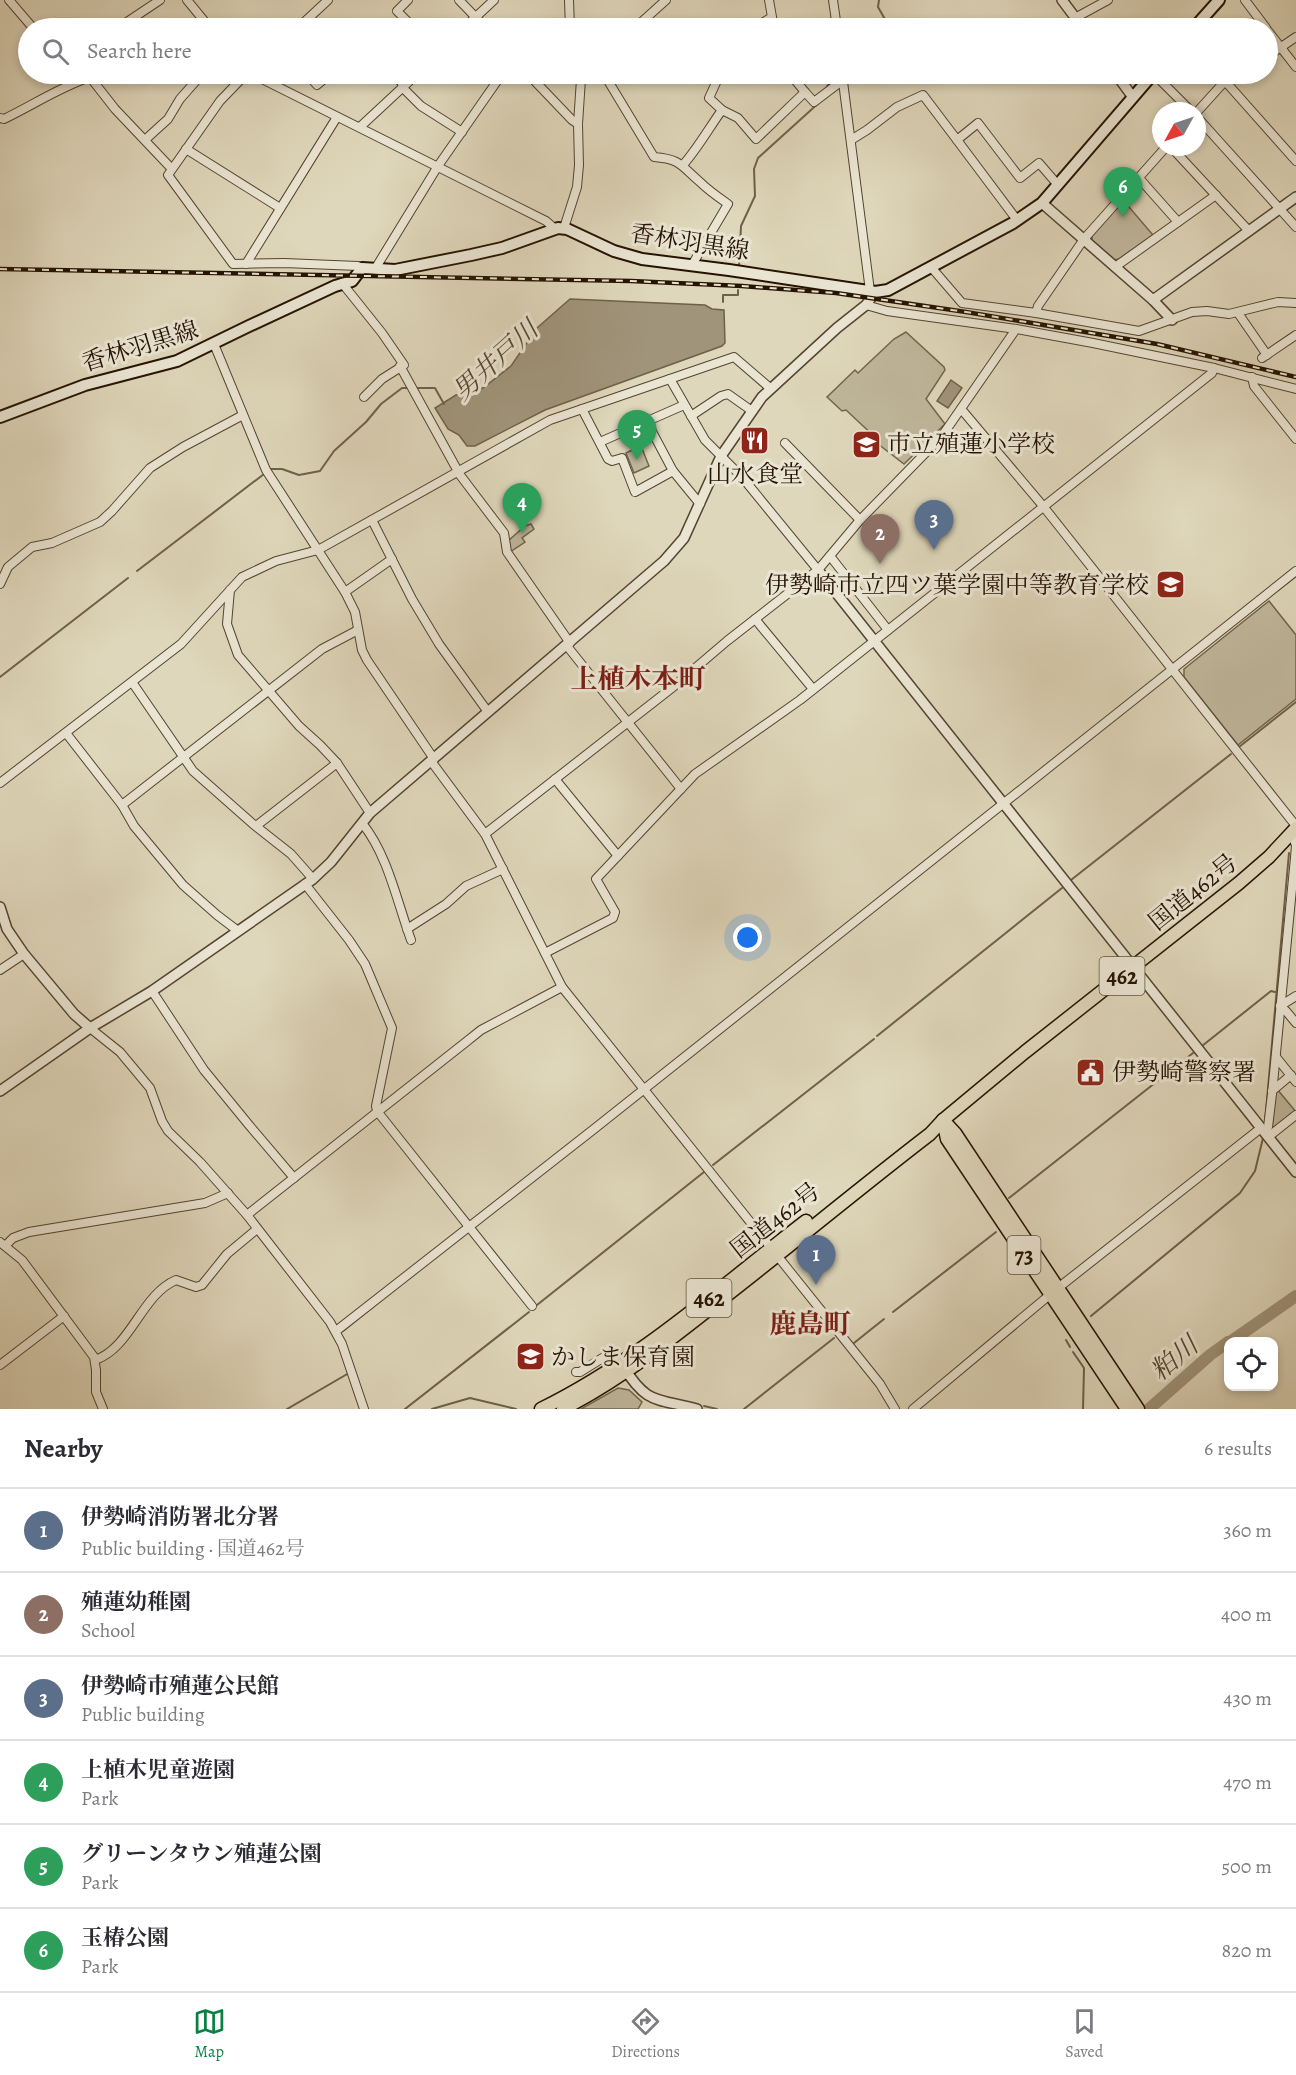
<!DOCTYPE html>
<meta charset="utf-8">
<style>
:root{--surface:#fff;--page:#f2f2f3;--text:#2b2b33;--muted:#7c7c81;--line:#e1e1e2;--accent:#0b8043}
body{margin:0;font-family:Alegreya,"Noto Serif JP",serif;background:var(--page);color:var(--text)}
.controls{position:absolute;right:18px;bottom:18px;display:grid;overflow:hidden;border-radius:12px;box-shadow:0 3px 9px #0003}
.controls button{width:54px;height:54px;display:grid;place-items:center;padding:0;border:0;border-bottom:2px solid var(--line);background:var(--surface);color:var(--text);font:30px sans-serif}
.compass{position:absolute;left:1152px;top:102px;width:54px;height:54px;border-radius:50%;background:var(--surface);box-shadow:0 3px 9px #0003;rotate:230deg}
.you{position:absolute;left:748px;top:938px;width:21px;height:21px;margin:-15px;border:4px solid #fff;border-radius:50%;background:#1a73e8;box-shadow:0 0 0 9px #1a73e833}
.badge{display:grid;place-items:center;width:39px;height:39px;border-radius:50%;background:var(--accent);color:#fff;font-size:20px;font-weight:700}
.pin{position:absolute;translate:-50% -50px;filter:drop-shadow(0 2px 3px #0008)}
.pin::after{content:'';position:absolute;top:32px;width:21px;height:18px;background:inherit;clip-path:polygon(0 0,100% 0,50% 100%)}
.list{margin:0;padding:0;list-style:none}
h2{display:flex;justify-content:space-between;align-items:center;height:78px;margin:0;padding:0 24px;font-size:26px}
h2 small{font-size:20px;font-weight:400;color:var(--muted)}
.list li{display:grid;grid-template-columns:39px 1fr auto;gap:18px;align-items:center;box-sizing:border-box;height:84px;padding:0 24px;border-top:2px solid var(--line)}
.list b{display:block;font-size:22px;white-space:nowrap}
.list p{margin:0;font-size:20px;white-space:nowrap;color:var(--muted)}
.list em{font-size:20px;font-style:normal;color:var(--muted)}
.icon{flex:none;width:33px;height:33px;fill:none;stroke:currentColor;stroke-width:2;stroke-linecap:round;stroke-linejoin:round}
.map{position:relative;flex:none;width:1296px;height:1409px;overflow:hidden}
.search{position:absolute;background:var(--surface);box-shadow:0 3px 9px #0003;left:18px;right:18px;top:18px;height:66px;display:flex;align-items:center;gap:15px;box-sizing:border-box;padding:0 21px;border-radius:33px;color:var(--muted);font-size:22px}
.sheet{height:582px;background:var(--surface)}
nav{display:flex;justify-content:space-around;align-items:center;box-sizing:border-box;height:84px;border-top:2px solid var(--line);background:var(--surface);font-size:16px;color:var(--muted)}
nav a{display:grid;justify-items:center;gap:3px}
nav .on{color:var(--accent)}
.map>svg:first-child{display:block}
.green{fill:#bfb69b;stroke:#72644e;stroke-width:1.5}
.water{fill:#a0947b;stroke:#6f604a;stroke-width:1.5}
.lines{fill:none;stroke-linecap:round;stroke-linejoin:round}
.stream{stroke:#6f604a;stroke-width:2}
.river{stroke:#a0947b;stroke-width:12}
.minor-casing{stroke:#54442f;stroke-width:10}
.tertiary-casing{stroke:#54442f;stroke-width:12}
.secondary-casing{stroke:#251300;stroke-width:14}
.primary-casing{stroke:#251300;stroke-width:15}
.trunk-casing{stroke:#251300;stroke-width:15}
.minor{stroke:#eae5d3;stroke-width:8}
.tertiary{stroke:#eae5d3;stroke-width:9}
.secondary{stroke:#eae5d3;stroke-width:10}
.primary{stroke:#dfd7bb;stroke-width:12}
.trunk{stroke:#dfd7bb;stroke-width:12}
.rail-casing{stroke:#251300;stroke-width:4.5}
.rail{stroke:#eae5d3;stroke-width:2;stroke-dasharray:7;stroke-linecap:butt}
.labels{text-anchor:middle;stroke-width:6;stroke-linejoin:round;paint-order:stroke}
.shield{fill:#eae5d3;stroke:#60523f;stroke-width:1.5}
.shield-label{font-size:22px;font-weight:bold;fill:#251300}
.street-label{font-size:24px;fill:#251300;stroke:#eae5d3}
.poi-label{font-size:24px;fill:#251300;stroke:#eae5d3;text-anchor:start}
.water-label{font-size:26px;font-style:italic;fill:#564731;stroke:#eae5d3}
.quarter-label{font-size:27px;font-weight:bold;fill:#7a1f14;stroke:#eae5d3}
</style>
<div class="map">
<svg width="1296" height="1409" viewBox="0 0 1296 1409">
<rect width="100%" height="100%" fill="#dfd7bb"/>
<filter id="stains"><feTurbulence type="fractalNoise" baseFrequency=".00333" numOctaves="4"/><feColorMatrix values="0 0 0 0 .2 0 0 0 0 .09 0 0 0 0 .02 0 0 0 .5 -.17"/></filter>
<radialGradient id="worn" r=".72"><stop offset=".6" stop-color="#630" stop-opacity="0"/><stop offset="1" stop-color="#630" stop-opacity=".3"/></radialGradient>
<g class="green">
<polygon points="1123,200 1153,235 1119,259 1114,260 1092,240 1092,236"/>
<polygon points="906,332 944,367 945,370 926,399 945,424 904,464 878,444 878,440 846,410 842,411 827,397 855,370 858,373 894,339"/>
<polygon points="641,446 649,466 634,473 626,453"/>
<polygon points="531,524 534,529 522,538 525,542 510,552 508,541 525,526"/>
<polygon points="1269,601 1296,635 1296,699 1238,745 1184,677 1184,669"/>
<polygon points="1277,1089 1296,1112 1276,1129 1272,1127 1275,1092"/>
<polygon points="618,1388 629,1390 642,1402 638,1409 581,1409"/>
</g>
<g class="water">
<polygon points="570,299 705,305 712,309 724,310 725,343 722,346 545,410 475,446 467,446 459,435 448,429 435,408 456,395 483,388 511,366 537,328"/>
<polygon points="951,380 962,388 948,408 937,401"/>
</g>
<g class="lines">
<g class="stream">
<polyline points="879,0 878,7 890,28"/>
<polyline points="827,86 838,77"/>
<polyline points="739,266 741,226 755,196 754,169 758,158 822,100"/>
<polyline points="723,302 723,295 738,295 738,290"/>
<polyline points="270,469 282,469 299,475 320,471 334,451 366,422 381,404 402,388 435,388 444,404"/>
<polyline points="137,571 264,474"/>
<polyline points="0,677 128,578"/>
<polyline points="1239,747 1296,702"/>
<polyline points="1071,880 1231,754"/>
<polyline points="877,1036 1062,888"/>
<polyline points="1202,1046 1271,991 1275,992"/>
<polyline points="1265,1122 1289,853"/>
<polyline points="713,1165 874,1039"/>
<polyline points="1009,1198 1193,1053"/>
<polyline points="537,1305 704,1172"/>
<polyline points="893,1312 996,1232"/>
<polyline points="1091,1316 1240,1193 1255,1171 1263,1138"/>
<polyline points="343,1331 390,1293"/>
<polyline points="1066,1340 1070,1347"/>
<polyline points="854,1343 884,1319"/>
<polyline points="1073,1352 1084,1368 1083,1409"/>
<polyline points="704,1406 717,1409"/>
<polyline points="287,1409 349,1373"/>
<polyline points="405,1409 529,1312"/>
<polyline points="432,1409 470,1398 516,1409"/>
<polyline points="744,1409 834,1338"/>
</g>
<g class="river">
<polyline points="1230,1342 1296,1296"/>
<polyline points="1149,1409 1210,1355 1228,1342"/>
</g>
<defs>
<g id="minor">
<polyline points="9,0 33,28"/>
<polyline points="187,0 210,28"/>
<polyline points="408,0 397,11 414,28"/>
<polyline points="459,0 486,28"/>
<polyline points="569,0 570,28"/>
<polyline points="833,0 837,28"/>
<polyline points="1245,0 1266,28"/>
<polyline points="1075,18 1108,0"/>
<polyline points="118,28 160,0"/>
<polyline points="298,28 328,0"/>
<polyline points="464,28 494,0"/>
<polyline points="635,28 666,0"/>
<polyline points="754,28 772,17 769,0"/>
<polyline points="1268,31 1296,67"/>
<polyline points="1268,56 1296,37"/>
<polyline points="69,74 73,82"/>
<polyline points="246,74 220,101 168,175 233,264 284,263 358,266 362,268"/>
<polyline points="252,74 546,221 554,228"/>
<polyline points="307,74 317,85 330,74"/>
<polyline points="393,74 404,85"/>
<polyline points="528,74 572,120 578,124"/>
<path d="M 604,74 L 654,157 C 681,159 681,166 700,182 C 708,190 718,197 728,204 L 692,265"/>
<polyline points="720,74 709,98 722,110 738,118 756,139 805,92 814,102 843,80"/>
<polyline points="790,74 805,92"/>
<polyline points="842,74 870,291"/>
<polyline points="1154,74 1191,111"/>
<polyline points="1225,81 1296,161"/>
<polyline points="402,87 421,106 462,132"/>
<polyline points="1197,112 1225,81 1239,74"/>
<polyline points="1197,117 1296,227"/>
<path d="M 0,118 L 4,119 C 33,105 60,87 90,77 L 115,109 L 171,168"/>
<polyline points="360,127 417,74"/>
<polyline points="146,139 168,119 180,99 202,74"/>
<polyline points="851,140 867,130 897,107 923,95 957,140 978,123 1020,178 1039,163 1058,185"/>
<polyline points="957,140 1017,220"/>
<polyline points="1171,147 1249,231"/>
<polyline points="186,149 280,208"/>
<path d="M 683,165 C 698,148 709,128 722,110"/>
<polyline points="1139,178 1178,222"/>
<polyline points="564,228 577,187 579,165 578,124 581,79 585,74"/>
<polyline points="246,264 337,117"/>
<polyline points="931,267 962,303 1036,313 1139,331 1192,312 1207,311 1229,314 1278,302 1296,303"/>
<polyline points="1115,267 1216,195"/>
<polyline points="375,269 438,166 502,74"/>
<polyline points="342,283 382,333 404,365 382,379 364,397"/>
<polyline points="866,305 887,311 1016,329 1093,343 1214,368 1296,389"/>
<polyline points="1036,313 1038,306 1084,239 1166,147"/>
<polyline points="1238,313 1267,355"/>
<polyline points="214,344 266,470 345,592 355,612 362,650 367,660 434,759"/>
<polyline points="1262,358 1296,335"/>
<polyline points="400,366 460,475 504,533 507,552 570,643"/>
<polyline points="1252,377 1254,386 1296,439"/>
<polyline points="670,379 705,440 742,477 818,570"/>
<polyline points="582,409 608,459 612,461 622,458 635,492 673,471"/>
<polyline points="962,410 1043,506 1296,826"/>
<polyline points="691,416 721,396 728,394 752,411"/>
<polyline points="647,422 673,471 700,504"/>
<polyline points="600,442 684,405"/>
<polyline points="785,443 860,520"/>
<polyline points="372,520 412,599 439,644 488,712"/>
<polyline points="830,556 888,630"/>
<polyline points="0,584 8,567 32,547 52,543 100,522 112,511 150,468 183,447 243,415"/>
<polyline points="230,590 227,624 238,655 299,726 320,745 337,763 370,813"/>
<polyline points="345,592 392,559"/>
<polyline points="755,619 813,689"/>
<polyline points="567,646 681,789"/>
<polyline points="132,682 193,771 253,824 291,854 313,879"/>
<polyline points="66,733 122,805 134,826 183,885 217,915 238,931"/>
<polyline points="431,761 485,834 562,987 880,1384 895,1409"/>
<polyline points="555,779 618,856"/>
<polyline points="0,783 181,644 242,577 276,561 318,550 550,420 734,357 770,388"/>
<polyline points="122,805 322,649 358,630"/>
<path d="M 362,823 C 388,855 397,902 411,940"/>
<polyline points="256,826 337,763"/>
<polyline points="485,834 673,687 727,641 818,570 860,520 942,436 1016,329"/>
<polyline points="305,884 349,940 365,964 392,1028 376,1106 377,1111 532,1306"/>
<polyline points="407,929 446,904 466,886 503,869"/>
<polyline points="545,953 613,918 615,912 596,879 695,774 800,700 1212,373 1214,368"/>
<polyline points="0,970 24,954"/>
<polyline points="152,991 204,1070 249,1125 294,1178"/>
<polyline points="1296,996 1280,1006 1286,1011 1296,1023"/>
<polyline points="90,1028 120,1052 150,1088 162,1121 168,1131 200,1162 247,1215 330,1322 342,1344 364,1409"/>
<polyline points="1276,1057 1296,1082"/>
<polyline points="1272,1091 1291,1075"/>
<polyline points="1265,1132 1268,1127 1272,1094 1295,858 1296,845 1291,833"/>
<polyline points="1268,1137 1296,1115"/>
<polyline points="247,1215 466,1042 481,1030 562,987"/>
<polyline points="0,1242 22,1260 94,1357 96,1370 96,1392 103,1409"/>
<polyline points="5,1246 13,1238 29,1232 205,1203 228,1193"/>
<polyline points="336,1331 594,1129 1296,571"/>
<path d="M 95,1360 C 131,1348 141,1295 176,1280 L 196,1287 L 202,1285 L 227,1254 L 257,1229"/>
<polyline points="0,1365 64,1316"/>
<polyline points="576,1372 580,1372 609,1354 616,1356 621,1364"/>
<polyline points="913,1409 1058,1288 1261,1128"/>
</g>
<g id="tertiary">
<polyline points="1062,0 1083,28"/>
<polyline points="1116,74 1132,96"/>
<polyline points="1042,203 1153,300 1172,320"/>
<polyline points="1153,300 1296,197"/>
<polyline points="818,570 1296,1172"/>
<polyline points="0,907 7,929 24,954 74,1014 90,1028"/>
<polyline points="0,1091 90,1028 152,991 313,879 331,862 370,813 664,561 684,538 721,456 762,397 837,328 866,305 875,292"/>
<path d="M 623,1366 C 647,1405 656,1398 697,1409"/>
</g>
<g id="secondary">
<polyline points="1194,28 1219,0"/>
<polyline points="0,417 85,385 177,361 249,326 335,286 352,281 362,268 395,270 471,255 502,248 558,228 567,229 614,251 642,259 729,270 875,292 888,290 1013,223 1042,203 1153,74"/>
</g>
<g id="primary">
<polyline points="943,1120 955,1133 1138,1409"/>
<polyline points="943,1120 947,1139 1127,1409"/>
</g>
<g id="trunk">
<path d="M 541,1409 C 639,1361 720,1287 806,1221"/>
<path d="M 563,1409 C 623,1378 674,1337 727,1295 C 795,1242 861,1187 930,1134 L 943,1120 L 1025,1052 L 1239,883 L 1269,857 L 1296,828"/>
</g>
</defs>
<use href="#minor" class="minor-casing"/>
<use href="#tertiary" class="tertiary-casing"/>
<use href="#secondary" class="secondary-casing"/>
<use href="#primary" class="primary-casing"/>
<use href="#trunk" class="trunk-casing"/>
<use href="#minor" class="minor"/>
<use href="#tertiary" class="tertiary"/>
<use href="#secondary" class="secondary"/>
<use href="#primary" class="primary"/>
<use href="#trunk" class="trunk"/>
<defs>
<polyline id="rail" points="0,269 631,281 742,286 836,293 966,312 1157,344 1296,377"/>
</defs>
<use href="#rail" class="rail-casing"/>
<use href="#rail" class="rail"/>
</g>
<defs>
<symbol id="restaurant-square" viewBox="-11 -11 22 22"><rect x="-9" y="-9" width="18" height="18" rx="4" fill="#8f2418" stroke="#eae5d3"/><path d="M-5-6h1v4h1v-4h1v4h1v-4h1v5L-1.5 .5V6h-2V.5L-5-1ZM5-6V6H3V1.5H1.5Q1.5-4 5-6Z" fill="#fff"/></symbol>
<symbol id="school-square" viewBox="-11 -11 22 22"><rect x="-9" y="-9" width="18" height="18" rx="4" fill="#8f2418" stroke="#eae5d3"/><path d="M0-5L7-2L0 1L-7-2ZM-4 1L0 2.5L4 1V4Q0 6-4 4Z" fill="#fff"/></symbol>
<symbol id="civic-square" viewBox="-11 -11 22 22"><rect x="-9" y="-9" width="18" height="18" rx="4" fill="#8f2418" stroke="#eae5d3"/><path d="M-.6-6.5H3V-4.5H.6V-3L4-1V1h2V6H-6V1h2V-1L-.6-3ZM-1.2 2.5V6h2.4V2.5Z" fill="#fff"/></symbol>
</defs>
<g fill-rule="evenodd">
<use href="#restaurant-square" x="738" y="424" width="33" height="33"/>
<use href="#school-square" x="850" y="428" width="33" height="33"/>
<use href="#school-square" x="1154" y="568" width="33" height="33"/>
<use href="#civic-square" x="1074" y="1056" width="33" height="33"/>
<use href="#school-square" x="514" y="1340" width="33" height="33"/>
</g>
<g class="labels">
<g class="shield">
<rect x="1099.5" y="957" width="45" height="38" rx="4.5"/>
<rect x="1007.5" y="1236" width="33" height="38" rx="4.5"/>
<rect x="686.5" y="1279" width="45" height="38" rx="4.5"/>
</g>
<g class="shield-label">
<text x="1122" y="984">462</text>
<text x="1024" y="1263">73</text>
<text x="709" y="1306">462</text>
</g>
<g class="street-label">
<text transform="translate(690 242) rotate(9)" y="8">香林羽黒線</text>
<text transform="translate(140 346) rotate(-17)" y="8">香林羽黒線</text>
<text transform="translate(1193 892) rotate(-39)" y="8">国道462号</text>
<text transform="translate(775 1220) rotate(-38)" y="8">国道462号</text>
</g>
<g class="poi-label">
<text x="887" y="452">市立殖蓮小学校</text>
<text x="755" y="482" text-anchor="middle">山水食堂</text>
<text x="1149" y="593" text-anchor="end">伊勢崎市立四ツ葉学園中等教育学校</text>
<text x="1112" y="1080">伊勢崎警察署</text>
<text x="551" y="1365">かしま保育園</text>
</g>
<g class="water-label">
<text transform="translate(495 360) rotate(-42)" y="9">男井戸川</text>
<text transform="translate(1174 1358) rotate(-40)" y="9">粕川</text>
</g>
<g class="quarter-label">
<text x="638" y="688">上植木本町</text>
<text x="810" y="1333">鹿島町</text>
</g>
</g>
<rect width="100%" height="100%" filter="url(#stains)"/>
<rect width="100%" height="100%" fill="url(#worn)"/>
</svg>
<div class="controls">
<button><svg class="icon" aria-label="locate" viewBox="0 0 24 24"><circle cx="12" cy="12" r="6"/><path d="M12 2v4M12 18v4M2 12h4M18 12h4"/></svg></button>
</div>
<svg class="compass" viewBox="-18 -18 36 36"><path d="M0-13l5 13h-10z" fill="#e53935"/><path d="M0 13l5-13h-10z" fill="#7c7c81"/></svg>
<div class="you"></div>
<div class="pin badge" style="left:816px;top:1285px;background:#5c6f8a">1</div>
<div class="pin badge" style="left:880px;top:564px;background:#8d6e63">2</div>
<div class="pin badge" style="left:934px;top:550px;background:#5c6f8a">3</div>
<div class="pin badge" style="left:522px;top:533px;background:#2e9e5b">4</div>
<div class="pin badge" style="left:637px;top:460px;background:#2e9e5b">5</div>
<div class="pin badge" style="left:1123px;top:217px;background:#2e9e5b">6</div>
<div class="search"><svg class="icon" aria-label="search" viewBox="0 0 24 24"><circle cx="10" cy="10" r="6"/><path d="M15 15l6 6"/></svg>Search here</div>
</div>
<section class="sheet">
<h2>Nearby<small>6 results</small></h2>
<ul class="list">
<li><span class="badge" style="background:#5c6f8a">1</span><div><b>伊勢崎消防署北分署</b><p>Public building · 国道462号</p></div><em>360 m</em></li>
<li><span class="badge" style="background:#8d6e63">2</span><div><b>殖蓮幼稚園</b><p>School</p></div><em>400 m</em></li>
<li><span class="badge" style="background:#5c6f8a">3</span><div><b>伊勢崎市殖蓮公民館</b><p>Public building</p></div><em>430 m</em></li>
<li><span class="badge" style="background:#2e9e5b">4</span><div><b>上植木児童遊園</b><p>Park</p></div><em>470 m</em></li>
<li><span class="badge" style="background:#2e9e5b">5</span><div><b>グリーンタウン殖蓮公園</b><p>Park</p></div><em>500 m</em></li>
<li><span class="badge" style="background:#2e9e5b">6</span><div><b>玉椿公園</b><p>Park</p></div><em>820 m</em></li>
</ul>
</section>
<nav>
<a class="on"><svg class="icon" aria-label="map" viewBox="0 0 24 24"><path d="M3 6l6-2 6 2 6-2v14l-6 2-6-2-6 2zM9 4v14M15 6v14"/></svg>Map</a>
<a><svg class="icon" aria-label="directions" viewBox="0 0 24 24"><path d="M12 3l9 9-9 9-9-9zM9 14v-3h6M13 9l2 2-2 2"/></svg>Directions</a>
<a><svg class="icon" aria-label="saved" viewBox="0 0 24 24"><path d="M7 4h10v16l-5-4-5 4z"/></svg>Saved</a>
</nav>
